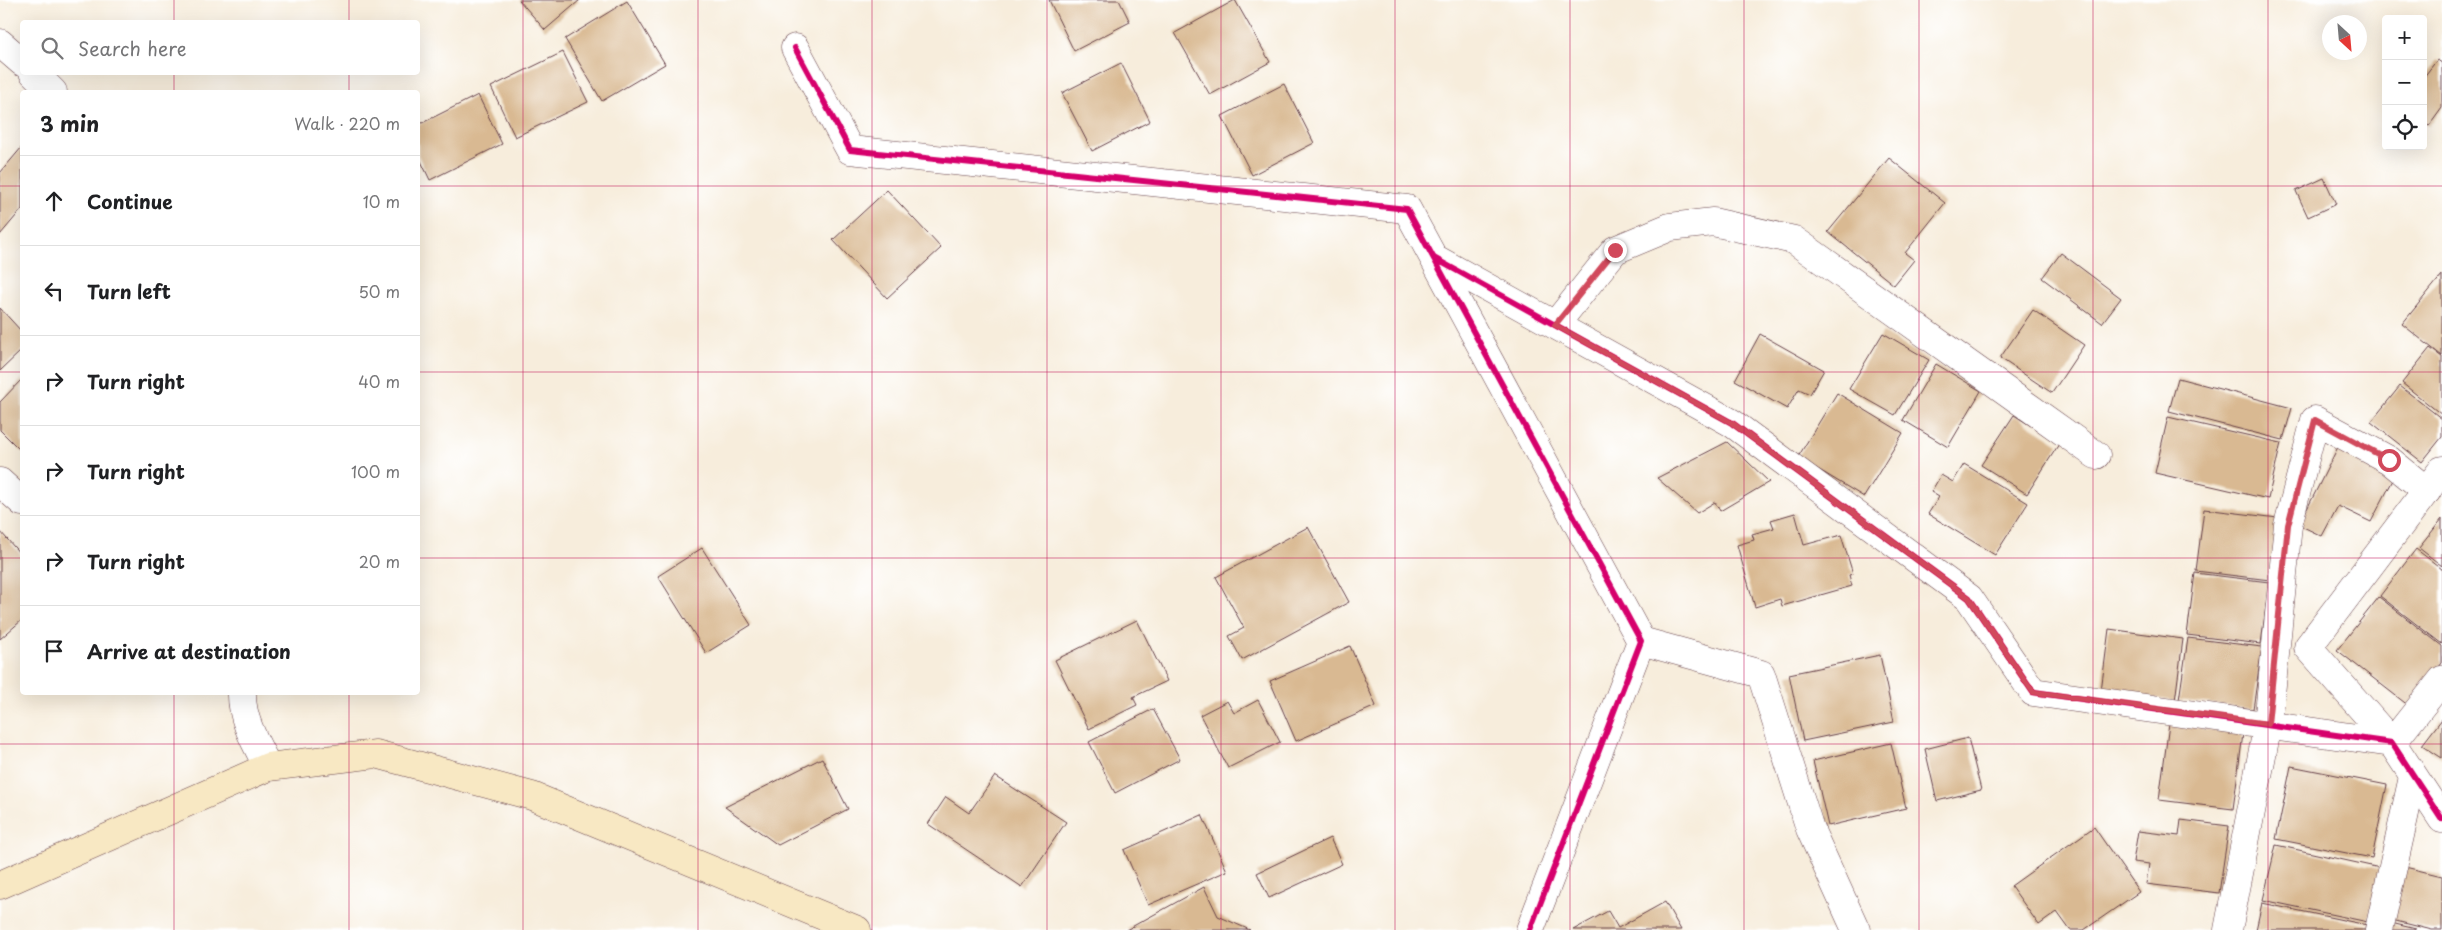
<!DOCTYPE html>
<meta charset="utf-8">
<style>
:root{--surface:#fff;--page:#f2f2f2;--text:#202124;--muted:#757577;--line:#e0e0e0}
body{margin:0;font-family:"Playpen Sans",sans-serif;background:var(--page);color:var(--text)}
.controls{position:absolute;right:15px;top:15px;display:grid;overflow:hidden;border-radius:5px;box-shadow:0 5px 20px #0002}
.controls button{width:45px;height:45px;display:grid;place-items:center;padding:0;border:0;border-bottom:1px solid var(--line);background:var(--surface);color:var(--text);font:25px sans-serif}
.compass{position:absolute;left:2322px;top:15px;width:45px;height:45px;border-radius:50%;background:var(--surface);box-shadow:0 5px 20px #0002;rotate:154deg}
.stop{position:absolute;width:15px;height:15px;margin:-11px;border:4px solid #d1495b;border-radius:50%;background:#fff}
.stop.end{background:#d1495b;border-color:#fff;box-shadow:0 1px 5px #0008}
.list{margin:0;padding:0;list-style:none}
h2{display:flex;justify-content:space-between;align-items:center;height:65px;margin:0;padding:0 20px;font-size:21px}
h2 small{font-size:16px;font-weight:400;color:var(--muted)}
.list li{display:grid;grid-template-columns:32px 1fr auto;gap:15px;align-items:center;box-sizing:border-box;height:90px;padding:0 20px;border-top:1px solid var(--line)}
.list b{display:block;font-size:19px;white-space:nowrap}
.list em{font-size:16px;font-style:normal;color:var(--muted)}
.icon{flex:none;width:28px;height:28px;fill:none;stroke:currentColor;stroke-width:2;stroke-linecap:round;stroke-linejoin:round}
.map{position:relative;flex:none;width:2442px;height:930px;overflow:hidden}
.search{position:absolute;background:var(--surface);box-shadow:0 5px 20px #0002;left:20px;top:20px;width:400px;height:55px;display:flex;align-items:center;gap:12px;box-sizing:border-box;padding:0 18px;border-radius:5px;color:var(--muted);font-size:19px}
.panel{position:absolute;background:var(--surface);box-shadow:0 5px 20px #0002;left:20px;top:90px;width:400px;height:605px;border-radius:5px}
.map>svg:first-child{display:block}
.building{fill:#d9b992}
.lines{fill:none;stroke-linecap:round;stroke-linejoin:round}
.minor-casing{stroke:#643e46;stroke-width:29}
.secondary-casing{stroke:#643e46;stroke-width:29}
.minor{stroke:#fff;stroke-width:28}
.secondary{stroke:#f8e8c3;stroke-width:28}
.cycleway-casing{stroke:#fff;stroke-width:9}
.cycleway{stroke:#d6006c;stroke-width:6}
.route{stroke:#d1495b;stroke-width:6}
.grid{fill:none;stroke:#c2185b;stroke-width:1;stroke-opacity:0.55}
</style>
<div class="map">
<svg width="2442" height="930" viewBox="0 0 2442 930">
<rect width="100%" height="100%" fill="#fff"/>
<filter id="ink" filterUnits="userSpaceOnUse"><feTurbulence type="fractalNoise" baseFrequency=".02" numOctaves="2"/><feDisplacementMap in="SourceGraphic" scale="10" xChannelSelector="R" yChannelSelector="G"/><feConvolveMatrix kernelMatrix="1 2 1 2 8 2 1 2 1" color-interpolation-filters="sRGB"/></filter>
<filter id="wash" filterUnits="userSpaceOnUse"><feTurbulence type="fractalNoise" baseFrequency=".0096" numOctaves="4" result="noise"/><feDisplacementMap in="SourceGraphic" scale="20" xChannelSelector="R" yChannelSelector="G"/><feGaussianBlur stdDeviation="1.12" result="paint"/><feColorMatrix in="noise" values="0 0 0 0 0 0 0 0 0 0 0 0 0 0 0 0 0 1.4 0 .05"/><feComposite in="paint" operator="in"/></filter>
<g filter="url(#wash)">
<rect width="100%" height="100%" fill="#f7eddc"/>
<g id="blocks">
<g class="building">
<polygon points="519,0 580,0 545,30"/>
<polygon points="1049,0 1119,0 1130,22 1074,51"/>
<polygon points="1235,0 1270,62 1210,95 1175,33"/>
<polygon points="627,1 665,64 602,101 565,39"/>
<polygon points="563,52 588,102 515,137 491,87"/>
<polygon points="2437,60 2442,63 2442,108 2429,126 2423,122 2423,78"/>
<polygon points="1121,63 1150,121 1092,151 1062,93"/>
<polygon points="1284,84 1314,143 1252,175 1222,116"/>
<polygon points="478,95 502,144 430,180 418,155 418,125"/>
<polygon points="22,147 22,209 0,235 0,173"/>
<polygon points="1889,158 1945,203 1905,253 1914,260 1894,285 1828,232"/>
<polygon points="2324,178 2336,204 2308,217 2296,191"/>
<polygon points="887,190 941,248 887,298 833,240"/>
<polygon points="2061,253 2121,298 2102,323 2042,278"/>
<polygon points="2442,275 2442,356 2402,324"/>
<polygon points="0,308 22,332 22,350 0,371"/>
<polygon points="2033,310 2084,345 2052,393 2000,358"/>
<polygon points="1883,333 1929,360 1895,415 1849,389"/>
<polygon points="1760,334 1824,370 1810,394 1799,389 1787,409 1735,380"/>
<polygon points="2430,348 2442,357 2442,415 2402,383"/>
<polygon points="1936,364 1981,391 1948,447 1903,420"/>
<polygon points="2178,378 2292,408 2283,440 2169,411"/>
<polygon points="22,379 22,452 0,430 0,402"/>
<polygon points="2400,386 2442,419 2442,437 2422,462 2371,422"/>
<polygon points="1837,393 1903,433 1864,497 1798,457"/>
<polygon points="2014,415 2059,444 2027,494 1981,465"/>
<polygon points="2168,417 2281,443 2268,499 2155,473"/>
<polygon points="1727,442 1769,482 1720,511 1715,502 1697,513 1657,478"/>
<polygon points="2338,447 2395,476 2371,522 2338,506 2322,536 2299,525"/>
<polygon points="1964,464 2028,503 1995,555 1928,514 1939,497 1931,492 1941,475 1953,482"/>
<polygon points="2204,509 2278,518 2270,580 2196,571"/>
<polygon points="1795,513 1804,545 1841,535 1853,574 1849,575 1852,586 1782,606 1780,599 1755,607 1737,545 1754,540 1752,534 1774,528 1771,520"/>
<polygon points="2442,519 2442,566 2419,548"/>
<polygon points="1308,527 1349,602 1242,660 1229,636 1244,628 1216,577"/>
<polygon points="0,531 22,556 22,620 0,639"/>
<polygon points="702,548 751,625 706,653 658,576"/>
<polygon points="2416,549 2442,569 2442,644 2380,596"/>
<polygon points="2195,573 2269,582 2261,644 2187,635"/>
<polygon points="2379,597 2442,646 2442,663 2409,706 2337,650"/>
<polygon points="1137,620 1167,681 1133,697 1137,705 1089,729 1055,660"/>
<polygon points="2109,629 2183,639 2175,701 2101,691"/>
<polygon points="2188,638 2262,647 2253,709 2179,700"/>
<polygon points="1350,646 1376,706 1296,741 1270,681"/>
<polygon points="1880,655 1894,722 1803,741 1789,674"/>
<polygon points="1258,700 1280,742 1228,768 1200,715 1227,701 1234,713"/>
<polygon points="1153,709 1180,759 1115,793 1089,742"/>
<polygon points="2442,719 2442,758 2422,745"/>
<polygon points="2169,724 2243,734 2233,809 2159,800"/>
<polygon points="1968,738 1981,790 1937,801 1925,749"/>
<polygon points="1891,743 1906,808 1828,826 1813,761"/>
<polygon points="822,758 848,809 778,845 725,807"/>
<polygon points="2291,766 2387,785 2372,858 2276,839"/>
<polygon points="995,776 1066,822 1022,887 928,824 946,797 969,813"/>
<polygon points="1202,815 1227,871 1148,905 1124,850"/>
<polygon points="2181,820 2229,826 2219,893 2146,884 2149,864 2133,862 2138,831 2179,836"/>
<polygon points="2094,827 2139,892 2084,930 2070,930 2057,912 2039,925 2011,886"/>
<polygon points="1330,838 1342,864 1269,898 1257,873"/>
<polygon points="2276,845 2380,868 2368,922 2263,900"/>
<polygon points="2405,867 2442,876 2442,930 2432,930 2392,920"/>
<polygon points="1204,887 1218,916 1250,930 1126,930"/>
<polygon points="1665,902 1681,930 1573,930 1608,911 1618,928"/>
<polygon points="2262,903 2367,925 2366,930 2256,930"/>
<polygon points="2391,923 2416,929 2416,930 2389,930"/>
</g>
</g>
</g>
<g filter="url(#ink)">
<use href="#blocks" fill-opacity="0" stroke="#643e46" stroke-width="1"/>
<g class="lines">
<defs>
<g id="minor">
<polyline points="0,43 22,62"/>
<polyline points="795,48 850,150 1407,209 1641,641 1530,930"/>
<polyline points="33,72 53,92"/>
<polyline points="1434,258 1732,423 1969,598 2033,692 2392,743 2442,819"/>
<polyline points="1555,325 1615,250 1670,227 1713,222 1794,240 2096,455"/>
<polyline points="2442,470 2308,647 2392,743 2442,680"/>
<polyline points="0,482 22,502"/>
<polyline points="1641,641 1761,674 1810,829 1856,930"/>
<path d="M 242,692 C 241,719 256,744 268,767"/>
<polyline points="2228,930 2268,724 2288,525 2315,420 2389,460 2427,491"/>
<polyline points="2379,930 2413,777"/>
</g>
<polyline id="secondary" points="0,885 268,767 376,754 532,796 857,930"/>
</defs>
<use href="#minor" class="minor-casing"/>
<use href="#secondary" class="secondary-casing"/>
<use href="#minor" class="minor"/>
<use href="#secondary" class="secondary"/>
<defs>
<g id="cycleway">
<polyline points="795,48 850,150 1407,209 1641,641 1530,930"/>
<polyline points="1434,258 1732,423 1969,598 2033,692 2392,743 2442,819"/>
</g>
</defs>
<use href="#cycleway" class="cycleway-casing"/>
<use href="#cycleway" class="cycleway"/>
</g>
</g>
<g class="lines" filter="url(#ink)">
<polyline class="route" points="1615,250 1555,325 1732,423 1969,598 2033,692 2268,724 2288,525 2315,420 2389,460"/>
</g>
<path class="grid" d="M 174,0 L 174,22M 349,0 L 349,22M 523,0 L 523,930M 698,0 L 698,930M 872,0 L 872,930M 1047,0 L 1047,930M 1221,0 L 1221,930M 1395,0 L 1395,930M 1570,0 L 1570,930M 1744,0 L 1744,930M 1919,0 L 1919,930M 2093,0 L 2093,930M 2268,0 L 2268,930M 174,72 L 174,92M 349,72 L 349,92M 0,186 L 22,186M 418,186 L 2442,186M 0,372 L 22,372M 418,372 L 2442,372M 0,558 L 22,558M 418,558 L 2442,558M 174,692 L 174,930M 349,692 L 349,930M 0,744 L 2442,744"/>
</svg>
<div class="controls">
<button>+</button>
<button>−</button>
<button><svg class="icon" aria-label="locate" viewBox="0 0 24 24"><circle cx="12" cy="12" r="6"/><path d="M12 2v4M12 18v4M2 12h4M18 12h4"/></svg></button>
</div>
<svg class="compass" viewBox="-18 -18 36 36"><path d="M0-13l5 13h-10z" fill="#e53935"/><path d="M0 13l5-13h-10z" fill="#757577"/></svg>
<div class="stop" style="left:2389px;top:460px"></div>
<div class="stop end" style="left:1615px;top:250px"></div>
<div class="search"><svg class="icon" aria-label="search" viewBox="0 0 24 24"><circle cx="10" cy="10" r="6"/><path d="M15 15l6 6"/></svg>Search here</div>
<section class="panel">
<h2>3 min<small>Walk · 220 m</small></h2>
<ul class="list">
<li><svg class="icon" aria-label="ahead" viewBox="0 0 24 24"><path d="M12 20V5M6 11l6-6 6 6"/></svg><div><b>Continue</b></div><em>10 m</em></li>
<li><svg class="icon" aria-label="left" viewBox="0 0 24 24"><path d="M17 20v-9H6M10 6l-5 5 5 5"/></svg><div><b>Turn left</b></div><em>50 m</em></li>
<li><svg class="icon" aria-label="right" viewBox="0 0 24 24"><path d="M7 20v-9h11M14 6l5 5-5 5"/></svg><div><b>Turn right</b></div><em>40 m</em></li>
<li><svg class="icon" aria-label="right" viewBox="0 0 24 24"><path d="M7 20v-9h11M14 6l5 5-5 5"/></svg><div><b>Turn right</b></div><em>100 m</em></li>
<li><svg class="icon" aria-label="right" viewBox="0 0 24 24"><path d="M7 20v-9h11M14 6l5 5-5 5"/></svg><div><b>Turn right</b></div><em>20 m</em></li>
<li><svg class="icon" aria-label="arrive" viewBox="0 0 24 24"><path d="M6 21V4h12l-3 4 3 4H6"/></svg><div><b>Arrive at destination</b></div></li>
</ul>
</section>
</div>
